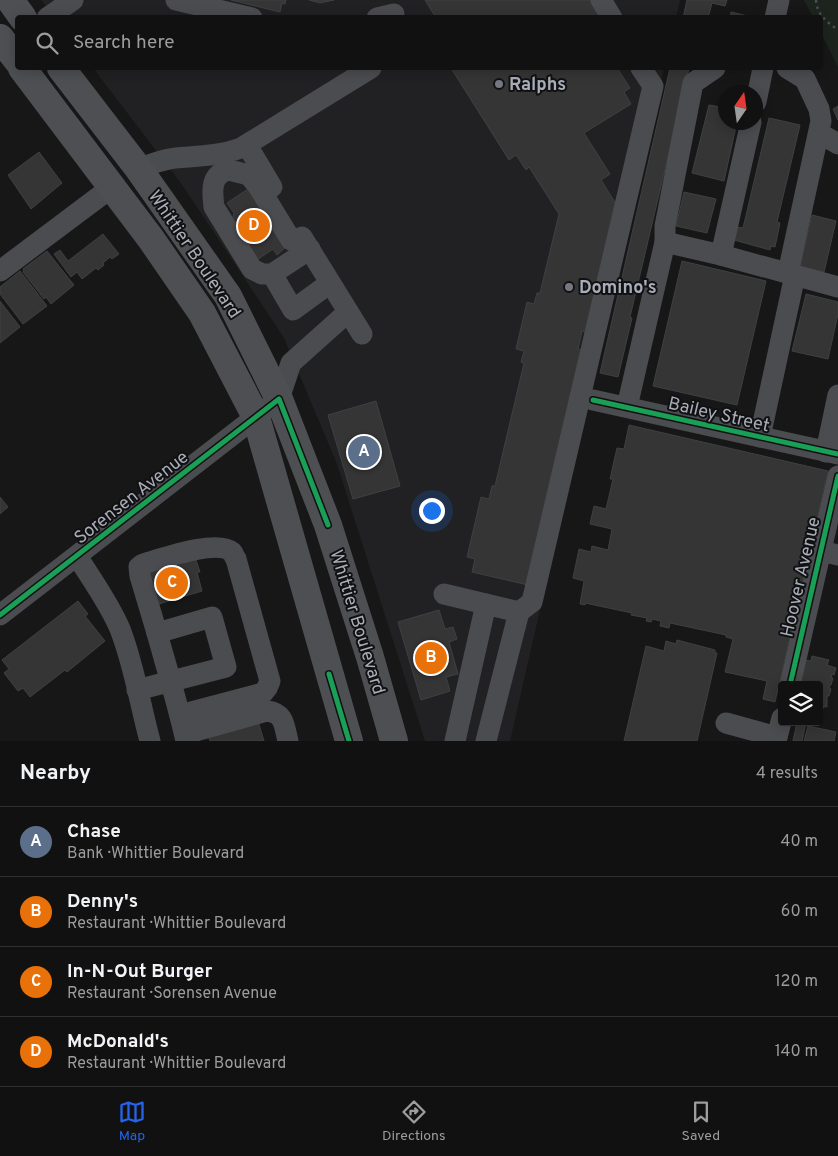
<!DOCTYPE html>
<meta charset="utf-8">
<style>
:root{--surface:#111;--page:#1a1a1a;--text:#f1f3f6;--muted:#9c9d9f;--line:#303131;--accent:#2563eb}
body{margin:0;font-family:Overpass,sans-serif;background:var(--page);color:var(--text)}
.controls{position:absolute;right:15px;bottom:15px;display:grid;overflow:hidden;border-radius:5px;box-shadow:0 2px 12px #0003}
.controls button{width:45px;height:45px;display:grid;place-items:center;padding:0;border:0;border-bottom:1px solid var(--line);background:var(--surface);color:var(--text);font:25px sans-serif}
.compass{position:absolute;left:718px;top:85px;width:45px;height:45px;border-radius:50%;background:var(--surface);box-shadow:0 2px 12px #0003;rotate:13deg}
.you{position:absolute;left:431px;top:510px;width:18px;height:18px;margin:-12px;border:4px solid #fff;border-radius:50%;background:#1a73e8;box-shadow:0 0 0 8px #1a73e833}
.badge{display:grid;place-items:center;width:32px;height:32px;border-radius:50%;background:var(--accent);color:#fff;font-size:16px;font-weight:700}
.pin{position:absolute;translate:-50% -50%;border:2px solid #fff;box-shadow:0 1px 5px #0006}
.list{margin:0;padding:0;list-style:none}
h2{display:flex;justify-content:space-between;align-items:center;height:65px;margin:0;padding:0 20px;font-size:21px}
h2 small{font-size:16px;font-weight:400;color:var(--muted)}
.list li{display:grid;grid-template-columns:32px 1fr auto;gap:15px;align-items:center;box-sizing:border-box;height:70px;padding:0 20px;border-top:1px solid var(--line)}
.list b{display:block;font-size:19px;white-space:nowrap}
.list p{margin:0;font-size:16px;white-space:nowrap;color:var(--muted)}
.list em{font-size:16px;font-style:normal;color:var(--muted)}
.icon{flex:none;width:28px;height:28px;fill:none;stroke:currentColor;stroke-width:2;stroke-linecap:round;stroke-linejoin:round}
.map{position:relative;flex:none;width:838px;height:741px;overflow:hidden}
.search{position:absolute;background:var(--surface);box-shadow:0 2px 12px #0003;left:15px;right:15px;top:15px;height:55px;display:flex;align-items:center;gap:12px;box-sizing:border-box;padding:0 18px;border-radius:5px;color:var(--muted);font-size:19px}
.sheet{height:345px;background:var(--surface)}
nav{display:flex;justify-content:space-around;align-items:center;box-sizing:border-box;height:70px;border-top:1px solid var(--line);background:var(--surface);font-size:14px;color:var(--muted)}
nav a{display:grid;justify-items:center;gap:2px}
nav .on{color:var(--accent)}
.map>svg:first-child{display:block}
.built{fill:#212123}
.green{fill:#1d241e}
.building{fill:#353536;stroke:#3f4043}
.lines{fill:none;stroke-linecap:round;stroke-linejoin:round}
.path{stroke:#4d4e52;stroke-width:2.5;stroke-dasharray:2.5 4;stroke-linecap:butt}
.minor{stroke:#4b4c50;stroke-width:21}
.major{stroke:#4d4f52;stroke-width:28}
.cycleway-casing{stroke:#111113;stroke-width:8}
.cycleway{stroke:#1a9f57;stroke-width:5}
.poi-dot{fill:#757880;stroke:#111113;stroke-width:2}
.labels{text-anchor:middle;stroke-width:4;stroke-linejoin:round;paint-order:stroke}
.poi-label{font-size:18px;font-weight:bold;fill:#a8adb8;stroke:#111113;text-anchor:start}
.street-label{font-size:18px;fill:#a8adb8;stroke:#111113}
</style>
<div class="map">
<svg width="838" height="741" viewBox="0 0 838 741">
<rect width="100%" height="100%" fill="#171717"/>
<g class="built">
<polygon points="41,0 680,0 676,18 55,18"/>
<polygon points="93,68 664,68 510,741 425,741 337,464 284,338 183,186"/>
</g>
<polygon class="green" points="804,0 838,0 838,67 821,33 820,18 813,17"/>
<g class="building">
<polygon points="231,0 286,0 285,4 282,3 280,12"/>
<polygon points="309,0 334,0 320,3"/>
<polygon points="425,0 596,0 606,18 436,18"/>
<polygon points="687,0 727,0 725,6 712,3 708,18 683,18"/>
<polygon points="731,12 752,17 752,18 730,18"/>
<polygon points="451,68 617,68 630,88 624,92 631,104 584,133 610,174 601,180 616,204 586,332 582,331 578,349 582,350 528,585 472,572 475,559 467,557 481,497 489,499 492,486 495,486 524,363 521,362 524,351 516,349 527,302 534,304 537,293 540,293 559,214 529,167 526,170 516,155 509,160"/>
<polygon points="670,68 689,68 630,317 632,318 618,377 600,373"/>
<polygon points="709,105 726,108 726,122 737,122 724,181 692,173"/>
<polygon points="838,106 838,120 833,109"/>
<polygon points="769,118 800,125 777,222 780,223 775,247 771,246 770,250 734,240 737,227 743,228"/>
<polygon points="39,152 62,183 31,209 8,175"/>
<polygon points="248,189 287,246 277,255 273,249 254,262 231,225 234,213 227,203"/>
<polygon points="684,192 716,199 707,233 676,226"/>
<polygon points="812,215 836,221 824,272 800,267"/>
<polygon points="103,234 119,254 112,259 110,257 103,263 104,265 98,270 96,268 82,279 77,272 71,277 54,254 60,250 68,261"/>
<polygon points="47,251 74,285 51,304 46,297 44,299 23,272 24,270 23,269"/>
<polygon points="682,261 766,281 737,405 653,386"/>
<polygon points="20,271 47,306 23,324 0,294 0,287"/>
<polygon points="806,294 838,302 838,314 828,359 792,351"/>
<polygon points="0,301 20,327 0,343"/>
<polygon points="376,401 400,486 353,499 328,415"/>
<polygon points="629,425 828,471 775,702 763,699 767,681 725,672 733,639 726,637 726,635 670,623 669,628 660,626 661,621 652,619 651,622 646,621 647,618 631,615 632,613 585,603 585,605 580,604 584,581 573,578 579,549 591,552 592,546 608,550 612,529 590,524 594,506 606,509 613,479 610,479 617,448 624,449"/>
<polygon points="0,497 8,507 0,514"/>
<polygon points="196,560 200,572 197,572 202,591 152,606 149,565"/>
<polygon points="78,601 88,614 85,616 105,641 67,672 65,670 30,697 23,688 18,691 4,673 9,669 2,660"/>
<polygon points="439,610 445,629 453,627 457,639 449,642 458,674 446,677 450,691 421,700 398,622"/>
<polygon points="677,640 715,650 715,653 717,653 697,741 624,741 646,646 664,651 666,641 676,644"/>
<polygon points="812,656 829,660 827,665 836,668 834,675 832,674 831,678 833,678 831,685 830,685 829,688 831,689 829,696 827,696 827,707 824,706 824,708 819,707 819,685 800,685 805,660 811,661"/>
<polygon points="257,718 264,741 210,741 207,731"/>
<polygon points="797,722 806,723 802,741 793,741"/>
<polygon points="808,726 836,732 834,741 804,741"/>
</g>
<g class="lines">
<path class="path" d="M 816,0 C 817,15 826,21 838,30"/>
<g class="minor">
<polyline points="176,0 252,18"/>
<polyline points="601,0 612,18"/>
<polyline points="47,18 73,0"/>
<polyline points="377,18 394,14"/>
<polyline points="775,18 779,0"/>
<polyline points="787,68 805,79 819,109 821,121 788,273"/>
<polyline points="756,102 763,68"/>
<polyline points="819,133 838,144"/>
<polyline points="247,145 272,187"/>
<path d="M 138,168 C 150,165 163,159 176,158 C 198,156 219,156 241,148 L 371,68"/>
<path d="M 229,170 L 249,175 L 258,186 L 291,240 L 310,249 L 272,274 L 262,274 L 252,269 L 214,207 C 212,191 210,174 229,170 Z"/>
<polyline points="302,237 362,334"/>
<polyline points="665,242 665,226 693,83 715,68"/>
<polyline points="721,255 838,287"/>
<polyline points="0,271 112,187"/>
<polyline points="272,274 293,310 330,283"/>
<polyline points="593,400 838,454"/>
<polyline points="627,407 665,242 721,255 751,122"/>
<polyline points="760,437 795,275"/>
<polyline points="826,452 838,395"/>
<polyline points="821,551 838,555"/>
<path d="M 77,556 C 92,580 109,603 120,629 C 134,665 140,704 150,741"/>
<polyline points="444,594 519,612 486,741"/>
<polyline points="519,612 532,602 653,86 641,68"/>
<polyline points="0,615 279,399 291,363 348,312"/>
<path d="M 157,633 L 140,576 L 139,567 L 143,564 C 161,559 217,539 232,552 C 234,554 234,557 236,559 L 270,681 L 267,688 L 263,693 L 180,715"/>
<polyline points="790,685 838,476"/>
<path d="M 137,690 L 226,667 L 212,617 L 157,633 C 167,669 178,705 186,741"/>
<polyline points="726,723 777,737"/>
<path d="M 185,734 L 267,711 C 285,713 284,726 288,741"/>
<polyline points="455,741 486,604"/>
<polyline points="776,741 782,718"/>
</g>
<g class="major">
<polyline points="10,0 23,18"/>
<polyline points="0,38 18,61"/>
<polyline points="22,68 151,239 202,313 256,417 349,741"/>
<polyline points="61,68 138,168 228,296 279,399 328,525 370,657 394,741"/>
</g>
<defs>
<g id="cycleway">
<polyline points="593,400 838,454"/>
<polyline points="0,615 279,399 328,525"/>
<polyline points="329,674 349,741"/>
<polyline points="790,685 838,476"/>
</g>
</defs>
<use href="#cycleway" class="cycleway-casing"/>
<use href="#cycleway" class="cycleway"/>
</g>
<g class="poi-dot">
<circle cx="499" cy="84" r="5"/>
<circle cx="569" cy="287" r="5"/>
</g>
<g class="labels">
<g class="poi-label">
<text x="509" y="90">Ralphs</text>
<text x="579" y="293">Domino's</text>
</g>
<g class="street-label">
<text transform="translate(195 254) rotate(56)" y="6">Whittier Boulevard</text>
<text transform="translate(719 414) rotate(13)" y="6">Bailey Street</text>
<text transform="translate(131 497) rotate(-38)" y="6">Sorensen Avenue</text>
<text transform="translate(800 577) rotate(-77)" y="6">Hoover Avenue</text>
<text transform="translate(358 622) rotate(73)" y="6">Whittier Boulevard</text>
</g>
</g>
</svg>
<div class="controls">
<button><svg class="icon" aria-label="layers" viewBox="0 0 24 24"><path d="M12 4l9 5-9 5-9-5zM3 14l9 5 9-5"/></svg></button>
</div>
<svg class="compass" viewBox="-18 -18 36 36"><path d="M0-13l5 13h-10z" fill="#e53935"/><path d="M0 13l5-13h-10z" fill="#9c9d9f"/></svg>
<div class="you"></div>
<div class="pin badge" style="left:364px;top:452px;background:#5c6f8a">A</div>
<div class="pin badge" style="left:431px;top:658px;background:#e8710a">B</div>
<div class="pin badge" style="left:172px;top:583px;background:#e8710a">C</div>
<div class="pin badge" style="left:254px;top:226px;background:#e8710a">D</div>
<div class="search"><svg class="icon" aria-label="search" viewBox="0 0 24 24"><circle cx="10" cy="10" r="6"/><path d="M15 15l6 6"/></svg>Search here</div>
</div>
<section class="sheet">
<h2>Nearby<small>4 results</small></h2>
<ul class="list">
<li><span class="badge" style="background:#5c6f8a">A</span><div><b>Chase</b><p>Bank · Whittier Boulevard</p></div><em>40 m</em></li>
<li><span class="badge" style="background:#e8710a">B</span><div><b>Denny's</b><p>Restaurant · Whittier Boulevard</p></div><em>60 m</em></li>
<li><span class="badge" style="background:#e8710a">C</span><div><b>In-N-Out Burger</b><p>Restaurant · Sorensen Avenue</p></div><em>120 m</em></li>
<li><span class="badge" style="background:#e8710a">D</span><div><b>McDonald's</b><p>Restaurant · Whittier Boulevard</p></div><em>140 m</em></li>
</ul>
</section>
<nav>
<a class="on"><svg class="icon" aria-label="map" viewBox="0 0 24 24"><path d="M3 6l6-2 6 2 6-2v14l-6 2-6-2-6 2zM9 4v14M15 6v14"/></svg>Map</a>
<a><svg class="icon" aria-label="directions" viewBox="0 0 24 24"><path d="M12 3l9 9-9 9-9-9zM9 14v-3h6M13 9l2 2-2 2"/></svg>Directions</a>
<a><svg class="icon" aria-label="saved" viewBox="0 0 24 24"><path d="M7 4h10v16l-5-4-5 4z"/></svg>Saved</a>
</nav>
